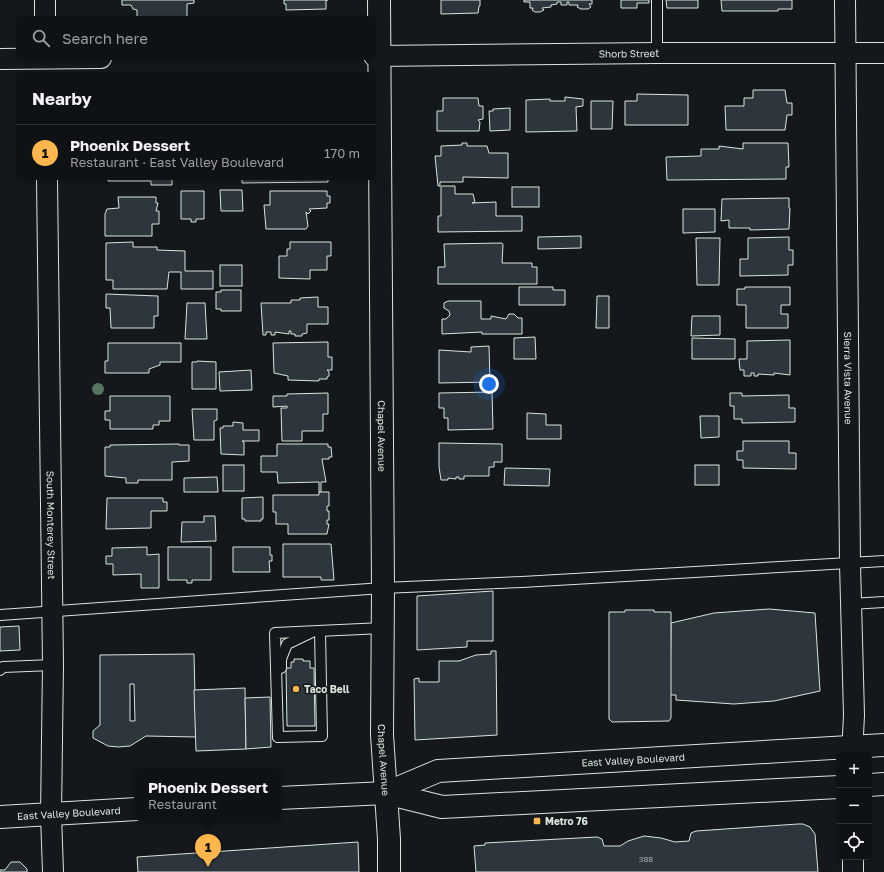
<!DOCTYPE html>
<meta charset="utf-8">
<style>
:root{--surface:#0f1215;--page:#181b1e;--text:#f1f3f6;--muted:#9b9ea0;--line:#2f3234;--accent:#ffb74d}
body{margin:0;font-family:"Golos Text",sans-serif;background:var(--page);color:var(--text)}
.controls{position:absolute;right:12px;bottom:12px;display:grid;overflow:hidden;border-radius:6px;box-shadow:0 2px 6px #0003}
.controls button{width:36px;height:36px;display:grid;place-items:center;padding:0;border:0;border-bottom:1px solid var(--line);background:var(--surface);color:var(--text);font:20px sans-serif}
.you{position:absolute;left:489px;top:384px;width:14px;height:14px;margin:-10px;border:3px solid #fff;border-radius:50%;background:#1a73e8;box-shadow:0 0 0 6px #1a73e833}
.badge{display:grid;place-items:center;width:26px;height:26px;border-radius:50%;background:var(--accent);color:#111;font-size:13px;font-weight:700}
.pin{position:absolute;translate:-50% -33px;filter:drop-shadow(0 1px 2px #0008)}
.pin::after{content:'';position:absolute;top:21px;width:14px;height:12px;background:inherit;clip-path:polygon(0 0,100% 0,50% 100%)}
.popup{position:absolute;left:134px;top:769px;width:148px;height:52px;box-sizing:border-box;display:grid;place-content:center;border-radius:6px;background:var(--surface);filter:drop-shadow(0 1px 3px #0005);font-size:13px;white-space:nowrap;color:var(--muted)}
.popup b{font-size:15px;color:var(--text)}
.popup::after{content:'';position:absolute;left:50%;top:100%;margin-left:-8px;border:8px solid transparent;border-top-color:var(--surface)}
.list{margin:0;padding:0;list-style:none}
h2{display:flex;justify-content:space-between;align-items:center;height:52px;margin:0;padding:0 16px;font-size:17px}
h2 small{font-size:13px;font-weight:400;color:var(--muted)}
.list li{display:grid;grid-template-columns:26px 1fr auto;gap:12px;align-items:center;box-sizing:border-box;height:56px;padding:0 16px;border-top:1px solid var(--line)}
.list b{display:block;font-size:15px;white-space:nowrap}
.list p{margin:0;font-size:13px;white-space:nowrap;color:var(--muted)}
.list em{font-size:13px;font-style:normal;color:var(--muted)}
.icon{flex:none;width:22px;height:22px;fill:none;stroke:currentColor;stroke-width:2;stroke-linecap:round;stroke-linejoin:round}
.map{position:relative;flex:none;width:884px;height:872px;overflow:hidden}
.search{position:absolute;background:var(--surface);box-shadow:0 2px 6px #0003;left:16px;top:16px;width:360px;height:44px;display:flex;align-items:center;gap:10px;box-sizing:border-box;padding:0 14px;border-radius:6px;color:var(--muted);font-size:15px}
.panel{position:absolute;background:var(--surface);box-shadow:0 2px 6px #0003;left:16px;top:72px;width:360px;height:108px;border-radius:6px}
.map>svg:first-child{display:block}
.building{fill:#2c363c;stroke:#d8e6dc;fill-rule:evenodd}
.lines{fill:none;stroke-linecap:round;stroke-linejoin:round}
.lane-casing{stroke:#d8e6dc;stroke-width:12}
.street-casing{stroke:#d8e6dc;stroke-width:22}
.secondary-casing{stroke:#d8e6dc;stroke-width:24}
.primary-casing{stroke:#d8e6dc;stroke-width:24}
.lane{stroke:#14181c;stroke-width:10}
.street{stroke:#14181c;stroke-width:20}
.secondary{stroke:#14181c;stroke-width:22}
.primary{stroke:#14181c;stroke-width:22}
.tree{fill:#55745f}
.poi-dot{fill:#ffb74d;stroke:#14181c;stroke-width:1.5}
.labels{text-anchor:middle;stroke-width:3;stroke-linejoin:round;paint-order:stroke}
.number-label{font-size:8px;fill:#adbab4}
.street-label{font-size:10px;fill:#d8e6dc;stroke:#14181c}
.poi-label{font-size:10px;font-weight:bold;fill:#d8e6dc;stroke:#14181c;text-anchor:start}
</style>
<div class="map">
<svg width="884" height="872" viewBox="0 0 884 872">
<rect width="100%" height="100%" fill="#14181c"/>
<g class="building">
<polygon points="122,0 194,0 194,3 187,4 187,18 137,18 137,10 133,9 131,5 122,5"/>
<polygon points="284,0 328,0 326,0 326,9 286,10 286,4 284,4"/>
<polygon points="441,0 480,0 480,6 479,6 478,13 441,14"/>
<polygon points="524,0 592,0 592,4 589,4 591,7 588,9 581,9 577,7 578,5 569,5 569,2 567,2 567,5 561,5 561,2 557,2 557,4 551,5 551,7 542,8 544,10 540,12 535,12 532,10 533,8 530,8 530,2 524,2"/>
<polygon points="621,0 649,0 649,3 637,3 637,8 621,8"/>
<polygon points="666,0 698,0 698,8 667,8"/>
<polygon points="721,0 792,0 792,9 778,9 778,11 722,11"/>
<polygon points="753,90 785,90 787,103 792,103 792,115 787,115 785,130 726,130 725,106 744,106 744,98 753,98"/>
<polygon points="637,94 688,95 688,125 625,125 625,101 637,101"/>
<polygon points="565,97 583,99 583,106 576,107 577,131 526,132 526,100 550,99 550,101 565,101"/>
<polygon points="443,98 478,98 479,106 483,106 483,119 478,120 480,122 479,131 437,131 437,111 443,111"/>
<polygon points="591,101 613,101 612,129 591,129"/>
<polygon points="510,108 510,130 490,131 489,111 493,111 493,109"/>
<polygon points="462,143 467,143 467,146 487,146 489,153 508,153 508,178 463,177 463,182 440,182 440,186 438,186 435,156 441,156 441,146 462,145"/>
<polygon points="743,143 788,143 789,167 786,167 786,179 667,180 666,157 701,156 701,149 719,149 719,146 743,149"/>
<polygon points="108,178 172,178 172,185 151,185 151,181 108,181"/>
<polygon points="242,178 328,178 328,182 242,183"/>
<polygon points="441,186 455,186 455,194 473,194 475,202 472,203 496,202 496,216 522,216 522,231 438,232 438,216 441,216"/>
<rect x="512" y="187" width="27" height="20"/>
<polygon points="220,190 242,190 243,211 221,211"/>
<polygon points="181,191 204,191 204,219 196,219 196,222 191,222 191,219 181,219"/>
<polygon points="270,191 327,191 327,196 330,196 330,203 327,203 327,208 309,209 311,211 308,214 306,212 308,226 306,229 266,229 264,205 270,205"/>
<polygon points="118,197 156,197 156,203 158,203 156,211 159,211 159,224 152,224 152,236 105,236 105,214 107,209 119,208"/>
<polygon points="789,198 789,208 790,208 789,229 750,230 750,228 729,228 729,220 721,221 722,199"/>
<polygon points="683,209 715,209 715,232 683,233"/>
<polygon points="581,236 581,248 538,249 538,237"/>
<polygon points="789,237 789,250 793,250 793,265 788,265 788,275 740,276 740,259 748,259 748,238"/>
<polygon points="696,238 720,238 719,285 697,285"/>
<polygon points="133,242 133,247 157,247 157,250 185,251 185,271 213,271 213,289 181,289 181,272 169,272 167,289 113,289 113,280 106,280 106,243"/>
<polygon points="290,242 331,242 331,256 327,256 327,270 310,270 310,279 279,278 279,256 287,256 287,249 290,249"/>
<polygon points="502,243 503,245 502,263 532,263 532,267 537,267 537,284 438,284 438,267 445,267 444,244"/>
<rect x="220" y="265" width="22" height="21"/>
<polygon points="519,287 553,287 553,290 565,290 565,305 519,305"/>
<polygon points="745,287 790,287 790,305 781,305 781,314 788,314 788,328 746,328 746,305 737,305 737,289 745,289"/>
<polygon points="221,290 241,290 241,311 221,311 221,309 216,309 216,292 221,292"/>
<polygon points="106,294 158,296 158,316 154,316 154,328 111,328 110,308 106,308"/>
<polygon points="597,296 609,296 609,328 596,328"/>
<polygon points="318,297 318,307 328,307 328,324 307,324 307,333 302,334 302,336 295,336 295,334 291,334 291,331 289,331 289,334 275,332 275,335 271,335 271,332 266,332 266,335 263,335 261,303 291,303 291,300 300,300 300,298"/>
<polygon points="448,301 481,301 481,319 491,319 491,316 506,319 509,314 514,314 518,318 522,318 522,334 482,334 482,332 442,334 442,319 446,319 450,315 449,311 444,308 444,303"/>
<polygon points="187,303 205,303 207,339 185,339"/>
<polygon points="692,316 720,316 720,335 691,336"/>
<polygon points="535,337 536,359 514,359 514,338"/>
<polygon points="692,338 735,339 735,359 692,359"/>
<polygon points="790,340 790,375 774,373 774,375 758,374 758,376 754,376 754,373 751,373 751,376 744,376 744,370 740,370 739,359 747,359 747,341"/>
<polygon points="328,342 328,357 332,357 332,370 327,370 329,372 329,376 327,377 327,379 319,379 319,381 288,380 288,376 274,373 273,343"/>
<polygon points="108,343 181,343 181,362 160,362 160,365 149,369 149,373 105,373 105,361 108,361"/>
<polygon points="489,346 490,382 439,383 439,350 471,352 471,347"/>
<polygon points="197,361 216,362 216,389 192,389 192,362 197,362"/>
<polygon points="251,370 252,390 220,391 219,372"/>
<polygon points="492,392 493,429 448,430 448,418 444,418 444,408 439,408 439,393"/>
<polygon points="328,393 328,414 323,414 323,431 302,431 302,441 282,441 281,408 287,408 287,406 273,407 273,396 287,396 287,394"/>
<polygon points="730,393 742,393 742,396 789,395 789,408 795,408 795,422 742,423 742,419 734,419 734,406 730,406"/>
<polygon points="110,396 170,396 170,421 159,421 159,425 153,425 153,429 110,429 110,420 105,420 105,411 110,411"/>
<polygon points="192,409 217,409 217,420 214,421 214,440 194,440"/>
<polygon points="527,413 546,414 546,425 561,425 561,439 527,439"/>
<polygon points="700,416 719,416 719,437 701,438"/>
<polygon points="233,422 243,423 243,430 259,430 259,441 242,441 244,442 244,455 221,454 220,428 223,428 223,426 233,426"/>
<polygon points="743,441 789,441 789,453 796,453 796,469 743,468 743,460 737,460 737,451 743,451"/>
<polygon points="439,443 502,444 502,462 494,462 494,467 489,467 489,476 464,476 464,479 459,479 459,477 456,477 456,479 448,478 448,480 441,480 439,467"/>
<polygon points="179,444 179,445 189,445 189,461 172,462 172,480 138,480 138,483 126,483 126,478 105,476 105,447 110,447 110,445"/>
<polygon points="277,444 328,444 328,447 331,447 332,457 329,457 329,459 322,459 326,482 321,482 321,492 319,492 319,482 278,483 277,472 261,472 261,456 277,456"/>
<rect x="223" y="465" width="21" height="26"/>
<rect x="695" y="465" width="24" height="20"/>
<polygon points="505,468 550,469 549,486 504,485"/>
<polygon points="217,477 218,492 184,492 184,478"/>
<polygon points="319,492 329,492 329,506 327,506 327,511 329,511 329,520 327,520 327,524 329,524 327,534 288,534 288,524 276,524 276,512 273,512 273,495 319,495"/>
<polygon points="263,497 263,519 261,519 261,521 245,521 245,519 242,519 242,498"/>
<polygon points="107,498 163,498 163,502 167,502 167,511 151,511 151,528 106,529"/>
<polygon points="204,516 215,516 216,541 181,542 182,522 204,522"/>
<polygon points="283,544 331,544 334,580 321,580 321,577 283,577"/>
<polygon points="147,547 147,555 159,554 159,588 141,588 141,574 113,575 113,564 106,564 106,556 112,556 112,548"/>
<polygon points="168,547 211,547 211,580 192,580 192,583 187,583 187,580 168,580"/>
<polygon points="233,547 270,547 270,555 272,555 272,561 269,561 270,572 233,572"/>
<polygon points="493,591 493,641 467,641 467,647 417,650 417,596"/>
<polygon points="769,609 815,613 820,691 774,701 734,704 676,700 676,695 670,695 671,623 714,613"/>
<polygon points="625,610 654,610 654,612 671,612 671,718 669,721 612,722 609,719 609,612 625,612"/>
<polygon points="19,626 20,650 0,651 0,627"/>
<polygon points="491,651 496,651 497,735 415,740 414,679 419,678 419,682 439,682 439,661 459,661 476,655 491,654"/>
<path d="M 194,654 L 196,737 L 146,736 L 130,746 L 118,747 L 108,746 L 93,738 L 93,731 L 100,725 L 100,655 ZM 130,684 L 134,684 L 135,721 L 130,721 Z"/>
<polygon points="294,659 303,659 303,661 310,661 310,668 314,668 315,726 287,726 286,668 291,668 291,662 294,662"/>
<polygon points="245,688 246,749 196,751 194,690"/>
<polygon points="270,697 271,747 246,749 245,698"/>
<polygon points="798,824 803,824 810,827 815,834 818,872 476,872 474,846 485,845 485,843 597,837 602,839 604,846 620,846 628,841 644,836 661,838 675,842 689,841 691,833 696,831"/>
<polygon points="358,842 359,872 138,872 137,857"/>
<polygon points="11,862 20,862 27,869 27,872 0,872 0,870 5,870"/>
</g>
<g class="lines">
<defs>
<g id="lane">
<polyline points="657,53 657,0"/>
<polyline points="850,604 884,602"/>
<polyline points="0,615 383,588 522,582 884,561"/>
<polyline points="281,668 281,659 287,644 310,633"/>
<polyline points="0,670 3,667 53,665"/>
<polyline points="278,737 275,633 383,628"/>
<polyline points="278,737 322,736 320,631"/>
</g>
<g id="street">
<polyline points="45,0 45,18"/>
<path id="s1" d="M 845,0 L 850,564 L 854,715 L 852,755"/>
<path id="s2" d="M 374,56 L 657,53 L 884,53"/>
<polyline points="0,59 101,58"/>
<path id="s3" d="M 47,178 L 53,665 L 51,815 L 53,872"/>
<polyline points="853,872 853,857"/>
</g>
<g id="secondary">
<path id="s4" d="M 379,0 L 383,588 L 382,735 L 389,839 L 389,872"/>
</g>
<g id="primary">
<polyline points="869,785 884,784"/>
<path id="s5" d="M 386,793 L 438,771 L 884,745"/>
<polyline points="279,798 386,793 442,807 839,787"/>
<path id="s6" d="M 0,817 L 137,809"/>
</g>
</defs>
<use href="#lane" class="lane-casing"/>
<use href="#street" class="street-casing"/>
<use href="#secondary" class="secondary-casing"/>
<use href="#primary" class="primary-casing"/>
<use href="#lane" class="lane"/>
<use href="#street" class="street"/>
<use href="#secondary" class="secondary"/>
<use href="#primary" class="primary"/>
</g>
<circle class="tree" cx="98" cy="389" r="6"/>
<g class="poi-dot">
<circle cx="296" cy="689" r="4"/>
<rect x="533" y="817" width="8" height="8" rx="2"/>
</g>
<g class="labels">
<g class="number-label">
<text x="646" y="862">388</text>
</g>
<g class="street-label">
<text dy="4" stroke="none"><textPath href="#s2" startOffset="255">Shorb Street</textPath></text>
<text dy="4" stroke="none"><textPath href="#s1" startOffset="378">Sierra Vista Avenue</textPath></text>
<text dy="4" stroke="none"><textPath href="#s4" startOffset="436">Chapel Avenue</textPath></text>
<text dy="4" stroke="none"><textPath href="#s3" startOffset="347">South Monterey Street</textPath></text>
<text dy="4" stroke="none"><textPath href="#s4" startOffset="760">Chapel Avenue</textPath></text>
<text dy="4" stroke="none"><textPath href="#s5" startOffset="252">East Valley Boulevard</textPath></text>
<text dy="4" stroke="none"><textPath href="#s6" startOffset="69">East Valley Boulevard</textPath></text>
</g>
<g class="poi-label">
<text x="304" y="693">Taco Bell</text>
<text x="545" y="825">Metro 76</text>
</g>
</g>
</svg>
<div class="controls">
<button>+</button>
<button>−</button>
<button><svg class="icon" aria-label="locate" viewBox="0 0 24 24"><circle cx="12" cy="12" r="6"/><path d="M12 2v4M12 18v4M2 12h4M18 12h4"/></svg></button>
</div>
<div class="you"></div>
<div class="pin badge" style="left:208px;top:867px">1</div>
<div class="popup"><b>Phoenix Dessert</b>Restaurant</div>
<div class="search"><svg class="icon" aria-label="search" viewBox="0 0 24 24"><circle cx="10" cy="10" r="6"/><path d="M15 15l6 6"/></svg>Search here</div>
<section class="panel">
<h2>Nearby<small></small></h2>
<ul class="list">
<li><span class="badge">1</span><div><b>Phoenix Dessert</b><p>Restaurant · East Valley Boulevard</p></div><em>170 m</em></li>
</ul>
</section>
</div>
